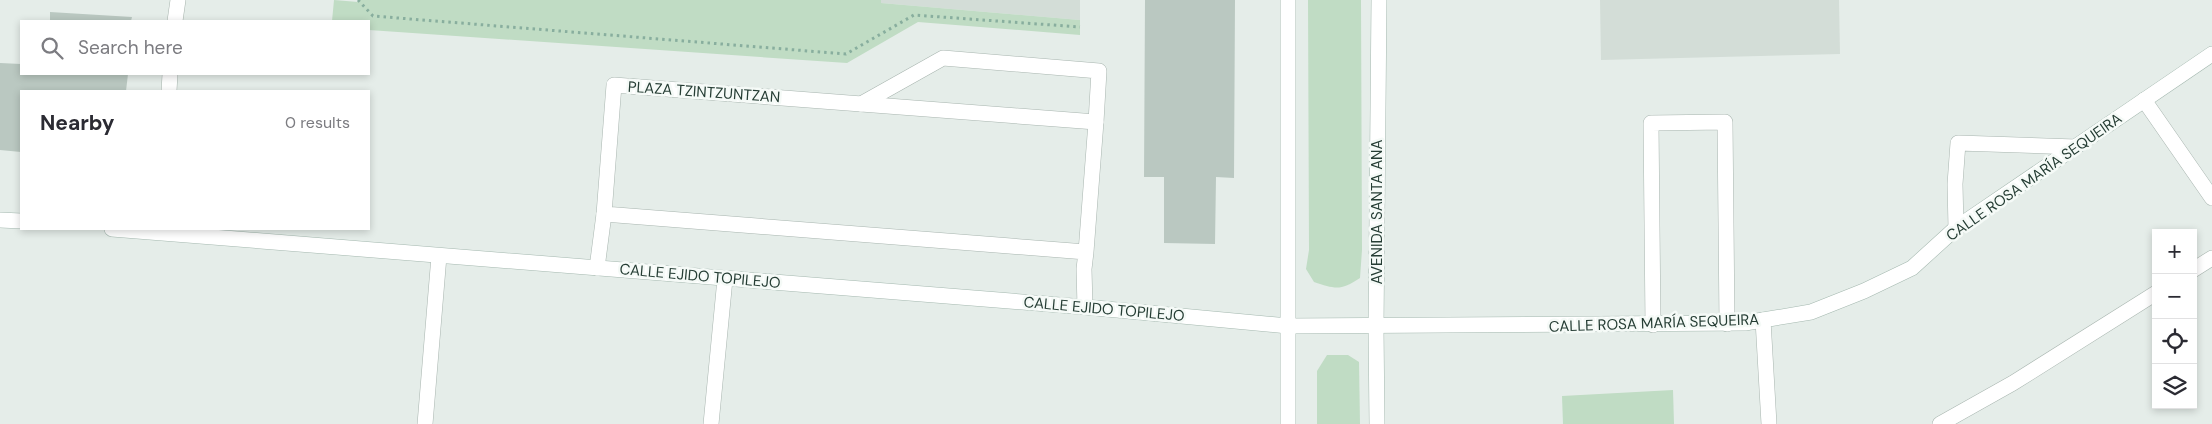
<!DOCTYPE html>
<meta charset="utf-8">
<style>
:root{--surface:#fff;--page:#f7f7f7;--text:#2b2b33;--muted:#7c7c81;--line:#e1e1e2}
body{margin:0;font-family:"DM Sans",sans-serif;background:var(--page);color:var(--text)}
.controls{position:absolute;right:15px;bottom:15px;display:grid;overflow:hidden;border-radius:0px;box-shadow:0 2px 8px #0003}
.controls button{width:45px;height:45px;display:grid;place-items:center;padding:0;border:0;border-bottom:1px solid var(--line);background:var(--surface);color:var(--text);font:25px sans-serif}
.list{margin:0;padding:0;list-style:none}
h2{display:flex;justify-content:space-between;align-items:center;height:65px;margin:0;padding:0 20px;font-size:21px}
h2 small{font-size:16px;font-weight:400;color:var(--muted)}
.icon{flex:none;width:28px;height:28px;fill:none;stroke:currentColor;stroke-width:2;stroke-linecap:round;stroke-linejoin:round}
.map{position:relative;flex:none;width:2212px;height:424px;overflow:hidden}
.search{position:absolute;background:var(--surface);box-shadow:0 2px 8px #0003;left:20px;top:20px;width:350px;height:55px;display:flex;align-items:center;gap:12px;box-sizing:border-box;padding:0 18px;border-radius:0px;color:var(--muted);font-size:19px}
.panel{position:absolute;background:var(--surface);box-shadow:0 2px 8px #0003;left:20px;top:90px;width:350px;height:140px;border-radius:0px}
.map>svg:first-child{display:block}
.built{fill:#d3ddd7}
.green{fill:#c0dcc4}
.building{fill:#bac8c1}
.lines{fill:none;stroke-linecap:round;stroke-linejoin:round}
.lane-casing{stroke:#a8b5af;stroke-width:16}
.street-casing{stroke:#a8b5af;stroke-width:16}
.secondary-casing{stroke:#a4b8af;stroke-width:16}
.path{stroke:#88ae9e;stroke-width:3;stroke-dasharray:2.5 4;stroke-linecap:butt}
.lane{stroke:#fff;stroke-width:15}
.street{stroke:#fff;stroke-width:15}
.secondary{stroke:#fff;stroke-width:15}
.labels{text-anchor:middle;stroke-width:5;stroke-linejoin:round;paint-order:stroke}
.street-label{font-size:15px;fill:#253d34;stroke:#f5faf7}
</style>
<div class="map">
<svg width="2212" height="424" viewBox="0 0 2212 424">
<rect width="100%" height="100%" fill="#e5ede9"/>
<g class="built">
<polygon points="881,0 1080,0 1080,20 881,3"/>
<polygon points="1600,0 1839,0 1840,54 1601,60"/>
</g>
<g class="green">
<polygon points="334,0 358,2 358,0 881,0 881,3 1080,20 1080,35 918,22 847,63 369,30 369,21 332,21"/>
<path d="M 1308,0 L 1361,0 L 1362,250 L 1360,278 C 1341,291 1335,289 1314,282 L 1306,269 L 1309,250 Z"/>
<polygon points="1327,355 1348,355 1359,362 1360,424 1317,424 1317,371"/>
<polygon points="1673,390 1674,424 1563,424 1562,396"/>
</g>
<g class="building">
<polygon points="1145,0 1235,0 1234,178 1216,177 1215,244 1164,243 1164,177 1144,177"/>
<polygon points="50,12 132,17 131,21 50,21"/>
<polygon points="0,63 21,64 21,74 128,74 126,91 21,91 21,152 0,150"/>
</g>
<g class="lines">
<defs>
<g id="lane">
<polyline points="2144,100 2212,198"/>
<polyline points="861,104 943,58 1099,71 1096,122"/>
<polyline points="1956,228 1955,184 1958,143 2076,147"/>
<polyline points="597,268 604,214"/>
<polyline points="2193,270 2212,258"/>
<polyline points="1085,307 1084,269 1086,252 1096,122 614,85 604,214 1086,252"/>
<polyline points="1763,320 1769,424"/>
<polyline points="1653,325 1651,123 1725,122 1727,324"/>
<polyline points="1940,424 2013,383 2156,293"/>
</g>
<g id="street">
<polyline points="175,21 178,0"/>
<polyline points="169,91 170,74"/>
<polyline points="425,424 439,256"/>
<polyline points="711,424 725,279"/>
</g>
<g id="secondary">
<polyline points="1288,0 1288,424"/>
<polyline points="0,220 21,221"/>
<polyline points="112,229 1085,307 1288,326 1745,323 1811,312 1864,291 1912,268 1956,228 2212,54"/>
<polyline points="1377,424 1376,327 1379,0"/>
</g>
</defs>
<use href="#lane" class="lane-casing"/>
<use href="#street" class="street-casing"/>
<use href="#secondary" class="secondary-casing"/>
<polyline class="path" points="358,0 373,16 846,54 914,15 1080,27"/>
<use href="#lane" class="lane"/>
<use href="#street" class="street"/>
<use href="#secondary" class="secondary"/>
</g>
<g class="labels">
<g class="street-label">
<text transform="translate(704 92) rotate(4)" y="5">PLAZA TZINTZUNTZAN</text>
<text transform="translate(2034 177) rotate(-35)" y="5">CALLE ROSA MARÍA SEQUEIRA</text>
<text transform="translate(1377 212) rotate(-90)" y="5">AVENIDA SANTA ANA</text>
<text transform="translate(700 276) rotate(5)" y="5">CALLE EJIDO TOPILEJO</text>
<text transform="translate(1104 309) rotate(5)" y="5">CALLE EJIDO TOPILEJO</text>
<text transform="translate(1654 323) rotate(-2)" y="5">CALLE ROSA MARÍA SEQUEIRA</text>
</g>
</g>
</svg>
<div class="controls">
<button>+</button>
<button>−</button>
<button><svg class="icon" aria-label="locate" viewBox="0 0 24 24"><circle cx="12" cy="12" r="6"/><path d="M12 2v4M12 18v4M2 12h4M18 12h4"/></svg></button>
<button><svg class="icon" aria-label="layers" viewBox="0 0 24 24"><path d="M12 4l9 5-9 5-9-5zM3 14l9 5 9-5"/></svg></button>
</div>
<div class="search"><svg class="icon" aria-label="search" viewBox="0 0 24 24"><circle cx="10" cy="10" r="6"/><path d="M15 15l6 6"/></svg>Search here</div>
<section class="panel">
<h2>Nearby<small>0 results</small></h2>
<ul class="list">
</ul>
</section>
</div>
